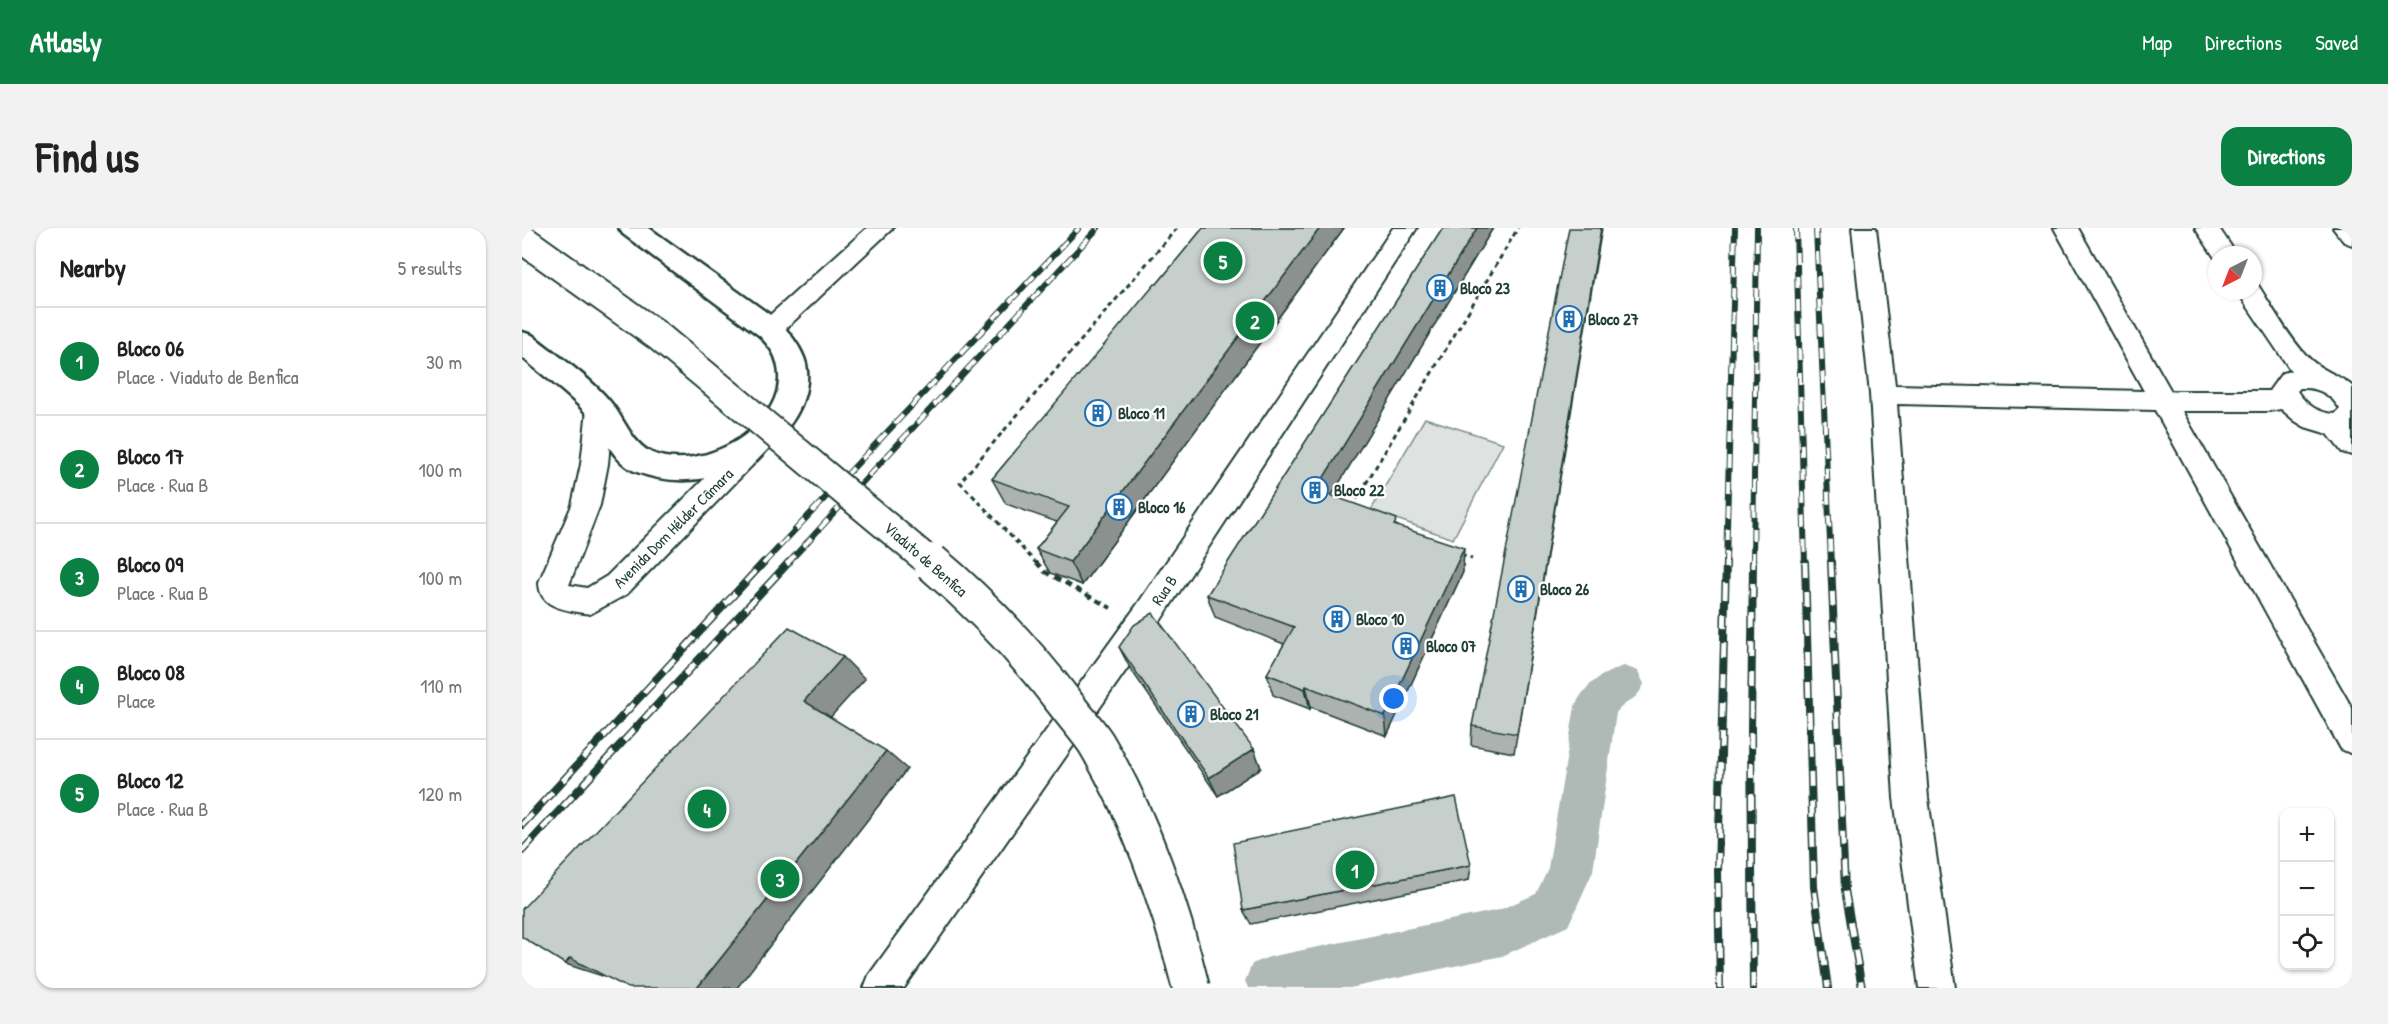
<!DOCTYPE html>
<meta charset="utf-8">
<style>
:root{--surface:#fff;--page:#f2f2f2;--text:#222;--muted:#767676;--line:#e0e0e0;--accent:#0b8043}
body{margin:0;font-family:"Patrick Hand",sans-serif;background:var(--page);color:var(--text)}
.controls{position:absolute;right:18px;bottom:18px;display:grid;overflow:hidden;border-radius:12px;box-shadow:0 2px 4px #0004}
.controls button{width:54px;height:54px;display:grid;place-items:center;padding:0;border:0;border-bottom:2px solid var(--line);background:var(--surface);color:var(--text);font:30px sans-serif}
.compass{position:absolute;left:1686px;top:18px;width:54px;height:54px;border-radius:50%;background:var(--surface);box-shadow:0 2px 4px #0004;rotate:222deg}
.you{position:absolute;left:872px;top:471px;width:21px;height:21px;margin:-15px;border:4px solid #fff;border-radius:50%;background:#1a73e8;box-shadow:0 0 0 9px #1a73e833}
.badge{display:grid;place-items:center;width:39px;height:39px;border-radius:50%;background:var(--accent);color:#fff;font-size:20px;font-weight:700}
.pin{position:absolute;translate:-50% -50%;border:3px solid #fff;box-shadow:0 2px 6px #0006}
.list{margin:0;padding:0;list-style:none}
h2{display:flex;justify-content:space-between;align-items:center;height:78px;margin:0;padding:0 24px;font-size:26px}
h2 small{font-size:20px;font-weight:400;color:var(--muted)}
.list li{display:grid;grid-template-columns:39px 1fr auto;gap:18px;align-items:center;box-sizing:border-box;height:108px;padding:0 24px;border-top:2px solid var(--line)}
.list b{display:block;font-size:22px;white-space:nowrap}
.list p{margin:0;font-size:20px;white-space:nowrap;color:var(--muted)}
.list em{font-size:20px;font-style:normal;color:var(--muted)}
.icon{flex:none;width:33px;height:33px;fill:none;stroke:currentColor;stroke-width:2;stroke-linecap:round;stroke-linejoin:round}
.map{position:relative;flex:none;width:1830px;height:760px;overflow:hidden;border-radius:18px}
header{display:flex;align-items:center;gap:36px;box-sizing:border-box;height:84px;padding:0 30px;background:var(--accent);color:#fff}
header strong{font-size:28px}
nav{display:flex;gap:33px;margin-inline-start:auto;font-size:21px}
.intro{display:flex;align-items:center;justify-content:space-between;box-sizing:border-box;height:144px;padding:0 36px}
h1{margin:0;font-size:42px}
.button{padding:15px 27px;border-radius:18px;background:var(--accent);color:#fff;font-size:21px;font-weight:700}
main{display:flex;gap:36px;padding:0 36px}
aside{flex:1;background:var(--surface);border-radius:18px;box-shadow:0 2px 4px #0004}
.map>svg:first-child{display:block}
.green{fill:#dee3e2;stroke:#7e908b;stroke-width:1.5}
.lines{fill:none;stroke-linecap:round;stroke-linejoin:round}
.canal{fill:#afbab7;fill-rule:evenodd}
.street-casing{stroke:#1f3d34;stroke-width:4}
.primary-casing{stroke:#1f3d34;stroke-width:5}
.path-far1{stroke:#1f3d34;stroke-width:3;stroke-dasharray:5 4;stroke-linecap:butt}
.path{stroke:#1f3d34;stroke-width:4;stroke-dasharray:7 5;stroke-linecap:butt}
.street{fill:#fff;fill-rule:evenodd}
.primary{fill:#fff;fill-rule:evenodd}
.rail-far1-casing{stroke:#1f3d34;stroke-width:6}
.rail-casing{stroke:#1f3d34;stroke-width:8}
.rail-far1{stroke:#fff;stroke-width:4;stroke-dasharray:12;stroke-linecap:butt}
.rail{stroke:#fff;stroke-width:5;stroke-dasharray:15;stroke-linecap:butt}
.primary-bridge-far1-casing{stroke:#1f3d34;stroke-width:32;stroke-linecap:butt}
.primary-bridge-casing{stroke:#1f3d34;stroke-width:40;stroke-linecap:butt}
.primary-bridge-far1{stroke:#fff;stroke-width:28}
.primary-bridge{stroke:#fff;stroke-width:36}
.wall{fill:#abb2af;stroke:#1f3d34;stroke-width:1.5}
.shaded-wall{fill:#8b918f;stroke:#1f3d34;stroke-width:1.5}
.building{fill:#c7cfcc;stroke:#1f3d34;stroke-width:1.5}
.labels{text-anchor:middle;stroke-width:4.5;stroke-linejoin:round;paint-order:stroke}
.poi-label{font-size:16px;font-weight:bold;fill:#1f3d34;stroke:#fff;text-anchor:start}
.street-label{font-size:16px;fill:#1f3d34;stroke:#fff}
</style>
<header>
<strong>Atlasly</strong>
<nav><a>Map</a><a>Directions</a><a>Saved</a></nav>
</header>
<div class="intro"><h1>Find us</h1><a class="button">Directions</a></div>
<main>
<aside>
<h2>Nearby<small>5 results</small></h2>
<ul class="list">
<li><span class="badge">1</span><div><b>Bloco 06</b><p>Place · Viaduto de Benfica</p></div><em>30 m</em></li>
<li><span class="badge">2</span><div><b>Bloco 17</b><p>Place · Rua B</p></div><em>100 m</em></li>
<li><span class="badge">3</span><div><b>Bloco 09</b><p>Place · Rua B</p></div><em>100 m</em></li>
<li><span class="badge">4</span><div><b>Bloco 08</b><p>Place</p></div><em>110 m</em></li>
<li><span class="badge">5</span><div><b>Bloco 12</b><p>Place · Rua B</p></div><em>120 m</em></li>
</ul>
</aside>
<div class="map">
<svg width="1830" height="760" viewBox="0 0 1830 760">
<rect width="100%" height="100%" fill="#fff"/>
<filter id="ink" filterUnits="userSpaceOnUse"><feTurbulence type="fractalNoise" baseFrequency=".0167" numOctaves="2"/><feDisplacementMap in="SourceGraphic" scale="12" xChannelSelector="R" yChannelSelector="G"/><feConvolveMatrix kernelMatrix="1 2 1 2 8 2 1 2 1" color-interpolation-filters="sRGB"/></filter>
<g filter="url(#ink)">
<polygon class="green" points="903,190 981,215 931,311 849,282"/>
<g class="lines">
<path class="canal" d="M 1102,438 L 1116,443 L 1122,456 C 1114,474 1105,471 1094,485 L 1071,643 L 1046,698 L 980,728 L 828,760 L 726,760 L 723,753 L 730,736 L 747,729 L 977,682 L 1014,666 L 1026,640 L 1053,478 C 1064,455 1079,446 1102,438 Z"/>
<defs>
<g id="street">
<polygon points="345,0 371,0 257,107 248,110 239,107 236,101 239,95"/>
<polygon points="871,0 895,0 637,395 382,760 342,760 347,747 615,377"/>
<path d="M 1330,0 L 1354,0 L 1373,157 L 1622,163 L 1532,0 L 1556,0 L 1649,163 L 1747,163 L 1760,145 L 1769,143 L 1715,63 L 1731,63 L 1731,56 L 1736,57 C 1751,80 1765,107 1784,127 C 1798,143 1815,145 1830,158 L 1830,227 L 1820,224 L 1806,206 L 1783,199 L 1773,193 L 1759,181 L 1747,183 L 1660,183 L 1830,480 L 1830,526 L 1819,521 L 1633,182 L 1375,176 L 1406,570 L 1433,760 L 1397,760 L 1372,570 L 1348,166 ZM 1778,160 C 1796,159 1809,166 1818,181 L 1813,186 C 1797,185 1784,177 1775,163 Z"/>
<polygon points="1673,0 1697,0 1715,27 1695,27 1695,33"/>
<polygon points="1811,0 1830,0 1830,17 1822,14"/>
<path d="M 78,171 L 87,174 L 91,181 L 86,236 L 78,277 L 47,357 L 65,360 L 85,348 L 227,206 L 237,203 L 247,206 L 250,213 L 247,220 L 105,366 L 68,386 C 47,382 17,382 17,354 L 50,277 L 59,236 L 65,181 L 69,174 Z"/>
</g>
<path id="primary" d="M 97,0 L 127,0 L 258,94 C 268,106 280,120 284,136 C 288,154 282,174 273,189 C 241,242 173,266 115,244 C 89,234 83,205 65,186 C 46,165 21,148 0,129 L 0,104 L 10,107 C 37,129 76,154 95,183 C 104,197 113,217 130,225 C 180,247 272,195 255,135 C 253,124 245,116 238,108 L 101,6 Z"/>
</defs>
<use href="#street" class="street-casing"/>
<use href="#primary" class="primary-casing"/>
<g class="path-far1">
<polyline points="830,279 996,0"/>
<polyline points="939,327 950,331"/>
<polyline points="515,336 438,254 655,0"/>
</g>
<polyline class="path" points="514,334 523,344 589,380"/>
<use href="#street" class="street"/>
<use href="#primary" class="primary"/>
<defs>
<g id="rail-far1">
<polyline points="1274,0 1283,336"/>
<polyline points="1294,0 1309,336"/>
<polyline points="241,336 557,0"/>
<polyline points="265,336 576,0"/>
<polyline points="1204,336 1213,0"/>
<polyline points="1231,336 1235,0"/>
</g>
<g id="rail">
<polyline points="1283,334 1292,659 1306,760"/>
<polyline points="1309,334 1323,662 1340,760"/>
<polyline points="0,597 242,334"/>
<polyline points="0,623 267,334"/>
<polyline points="1198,760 1196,643 1204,334"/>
<polyline points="1231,760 1229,502 1231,334"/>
</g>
</defs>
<use href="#rail-far1" class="rail-far1-casing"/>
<use href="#rail" class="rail-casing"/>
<use href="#rail-far1" class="rail-far1"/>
<use href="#rail" class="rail"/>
<defs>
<polyline id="primary-bridge-far1" points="0,11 136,108 410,336"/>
<path id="primary-bridge" d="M 409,334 C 460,377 506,426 546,479 C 555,491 566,503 574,515 C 619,591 648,675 669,760"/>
</defs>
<use href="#primary-bridge-far1" class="primary-bridge-far1-casing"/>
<use href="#primary-bridge" class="primary-bridge-casing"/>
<use href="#primary-bridge-far1" class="primary-bridge-far1"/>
<use href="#primary-bridge" class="primary-bridge"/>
</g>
<g class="wall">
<polygon points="681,0 822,0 560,357 528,345 514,321 535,294 484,276 470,251 635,56"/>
<polygon points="921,0 971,0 809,268 876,298 941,344 865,508 789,479 788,481 751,467 745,446 762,416 693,389 685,367"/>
<polygon points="1080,0 992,525 949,517 950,498"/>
<polygon points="597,419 732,521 739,540 696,568 608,440"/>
<polygon points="949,637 947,652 729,696 721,682"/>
</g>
<g class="shaded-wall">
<polygon points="798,0 822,0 560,357 548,334"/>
<polygon points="955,0 971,0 798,287 794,262"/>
<polygon points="942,320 941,344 865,508 863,488"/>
<polygon points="321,429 343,451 305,493 282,473"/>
<polygon points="784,458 789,479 788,481 783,461"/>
<polygon points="732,521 739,540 696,568 687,550"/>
<polygon points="364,523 385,541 215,760 175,760"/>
<polygon points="48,730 85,742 80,748 43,736"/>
</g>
<g class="building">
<polygon points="681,0 798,0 548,334 514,321 547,279 470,251 633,56 635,56"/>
<polygon points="921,0 955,0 794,262 875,291 872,297 942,320 863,488 784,458 783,461 745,446 772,399 685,367"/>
<polygon points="1047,0 1079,0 995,506 950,498"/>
<polygon points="631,385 732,521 687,550 597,419 612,397"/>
<polygon points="267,399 321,429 282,473 364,523 175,760 106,760 48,730 43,736 0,709 0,681"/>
<polygon points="934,569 949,637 721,682 711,615"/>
</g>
</g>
<defs>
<symbol id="building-ring" viewBox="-11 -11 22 22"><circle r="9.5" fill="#fff" stroke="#1f6fb2" stroke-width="1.5"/><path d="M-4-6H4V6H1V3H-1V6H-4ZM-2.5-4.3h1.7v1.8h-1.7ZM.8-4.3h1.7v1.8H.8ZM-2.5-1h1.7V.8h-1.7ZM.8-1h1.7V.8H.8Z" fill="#1f6fb2"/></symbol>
</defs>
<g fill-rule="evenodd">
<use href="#building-ring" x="903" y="45" width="30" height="30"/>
<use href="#building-ring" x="1032" y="76" width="30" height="30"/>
<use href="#building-ring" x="561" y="170" width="30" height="30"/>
<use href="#building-ring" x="778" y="247" width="30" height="30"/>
<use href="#building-ring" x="582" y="264" width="30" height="30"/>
<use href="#building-ring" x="984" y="346" width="30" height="30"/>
<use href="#building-ring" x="800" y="376" width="30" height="30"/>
<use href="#building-ring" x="869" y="403" width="30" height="30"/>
<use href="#building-ring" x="654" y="471" width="30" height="30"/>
</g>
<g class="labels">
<g class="poi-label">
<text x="938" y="66">Bloco 23</text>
<text x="1066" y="97">Bloco 27</text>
<text x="596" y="191">Bloco 11</text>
<text x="812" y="268">Bloco 22</text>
<text x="616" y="285">Bloco 16</text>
<text x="1018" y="367">Bloco 26</text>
<text x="834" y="397">Bloco 10</text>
<text x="904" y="424">Bloco 07</text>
<text x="688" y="492">Bloco 21</text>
</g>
<g class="street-label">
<text transform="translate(151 300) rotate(-45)" y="6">Avenida Dom Hélder Câmara</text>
<text transform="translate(404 331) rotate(41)" y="6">Viaduto de Benfica</text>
<text transform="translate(642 362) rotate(-56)" y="6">Rua B</text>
</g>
</g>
</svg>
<div class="controls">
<button>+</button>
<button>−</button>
<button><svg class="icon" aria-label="locate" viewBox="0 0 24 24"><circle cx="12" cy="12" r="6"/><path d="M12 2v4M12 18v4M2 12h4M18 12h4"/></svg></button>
</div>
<svg class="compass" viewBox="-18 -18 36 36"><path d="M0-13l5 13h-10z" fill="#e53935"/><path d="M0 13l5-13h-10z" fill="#767676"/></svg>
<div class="you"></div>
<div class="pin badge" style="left:833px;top:642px">1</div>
<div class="pin badge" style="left:733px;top:93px">2</div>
<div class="pin badge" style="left:258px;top:651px">3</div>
<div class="pin badge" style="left:185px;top:581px">4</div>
<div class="pin badge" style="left:701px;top:33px">5</div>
</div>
</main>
